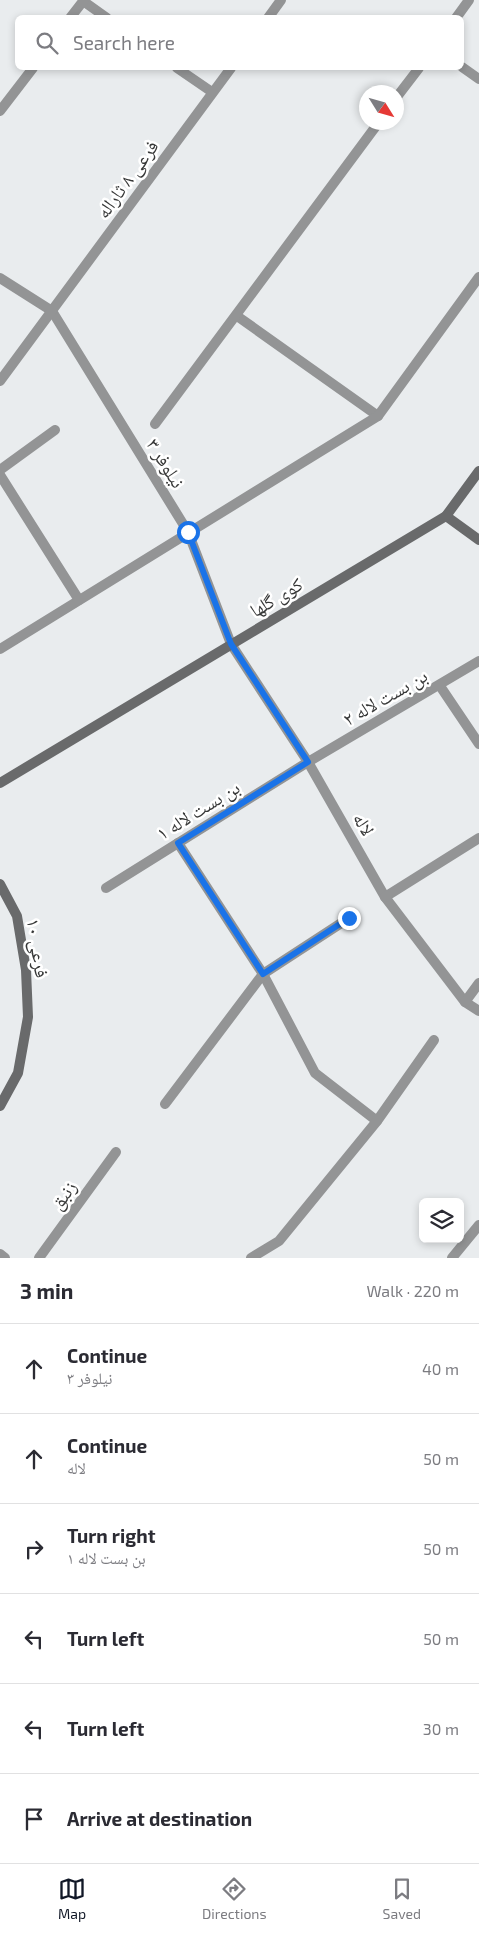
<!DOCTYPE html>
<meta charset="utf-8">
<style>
:root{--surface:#fff;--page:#f2f2f3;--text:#2b2b33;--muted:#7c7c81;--line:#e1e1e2;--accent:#111827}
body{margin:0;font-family:"Exo 2","Noto Naskh Arabic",sans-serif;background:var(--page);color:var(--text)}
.controls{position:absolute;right:15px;bottom:15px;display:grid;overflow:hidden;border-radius:8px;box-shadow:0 2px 8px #0003}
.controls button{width:45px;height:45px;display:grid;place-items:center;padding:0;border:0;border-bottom:1px solid var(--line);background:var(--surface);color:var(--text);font:25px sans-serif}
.compass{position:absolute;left:359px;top:85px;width:45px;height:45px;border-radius:50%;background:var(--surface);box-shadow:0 2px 8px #0003;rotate:127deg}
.stop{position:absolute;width:15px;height:15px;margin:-11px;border:4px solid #1a73e8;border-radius:50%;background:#fff}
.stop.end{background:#1a73e8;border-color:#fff;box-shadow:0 1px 5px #0008}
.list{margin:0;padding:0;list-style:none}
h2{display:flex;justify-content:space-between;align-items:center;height:65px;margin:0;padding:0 20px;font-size:21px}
h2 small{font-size:16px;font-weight:400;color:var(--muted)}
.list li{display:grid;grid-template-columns:32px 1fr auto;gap:15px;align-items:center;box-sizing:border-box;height:90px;padding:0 20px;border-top:1px solid var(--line)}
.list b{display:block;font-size:19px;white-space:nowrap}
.list p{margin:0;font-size:16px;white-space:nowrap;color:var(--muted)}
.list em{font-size:16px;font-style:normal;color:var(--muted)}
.icon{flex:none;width:28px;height:28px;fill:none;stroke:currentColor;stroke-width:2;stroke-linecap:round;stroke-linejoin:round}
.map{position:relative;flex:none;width:479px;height:1258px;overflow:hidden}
.search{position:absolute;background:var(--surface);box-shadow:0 2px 8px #0003;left:15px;right:15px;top:15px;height:55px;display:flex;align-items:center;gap:12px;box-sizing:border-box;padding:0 18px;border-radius:8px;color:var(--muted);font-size:19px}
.sheet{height:605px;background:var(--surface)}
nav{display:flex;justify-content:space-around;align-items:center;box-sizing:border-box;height:70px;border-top:1px solid var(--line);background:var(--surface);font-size:14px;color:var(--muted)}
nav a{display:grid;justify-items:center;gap:2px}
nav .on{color:var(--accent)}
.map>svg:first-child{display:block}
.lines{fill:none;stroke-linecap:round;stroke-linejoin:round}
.street{stroke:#939495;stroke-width:10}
.secondary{stroke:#696a6b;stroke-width:10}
.route{stroke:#1a73e8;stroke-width:6}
.labels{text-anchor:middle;stroke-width:5;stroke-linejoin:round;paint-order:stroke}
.street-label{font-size:19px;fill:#373838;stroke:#fff}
</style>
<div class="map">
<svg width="479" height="1258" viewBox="0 0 479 1258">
<rect width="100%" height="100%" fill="#e9ecee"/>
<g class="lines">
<g class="street">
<polyline points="83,1 107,18"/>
<polyline points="70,18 84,0"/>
<polyline points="268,18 281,0"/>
<polyline points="456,18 469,0"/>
<polyline points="462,67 479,79"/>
<polyline points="177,68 212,92"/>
<polyline points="396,98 419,68"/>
<polyline points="0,111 33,68"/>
<polyline points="0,278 52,311 188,532 231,644 308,762 385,897 465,1002 479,1011"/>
<polyline points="237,316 378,416"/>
<polyline points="0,381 231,68"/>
<polyline points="155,424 379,122"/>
<polyline points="0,470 55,430"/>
<polyline points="0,475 79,600"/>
<polyline points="0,649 378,416 479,277"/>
<polyline points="440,686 479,744"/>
<polyline points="178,843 263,974 315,1073 377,1121"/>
<polyline points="106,888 308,762 479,661"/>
<polyline points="385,897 479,838"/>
<polyline points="465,1002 479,983"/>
<polyline points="165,1104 263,974 349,918"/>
<polyline points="0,1254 5,1258"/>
<polyline points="39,1258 116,1152"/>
<polyline points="251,1258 279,1241 377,1121 434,1040"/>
<polyline points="452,1258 479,1225"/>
</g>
<g class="secondary">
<polyline points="446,516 479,540"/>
<polyline points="0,783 446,516 479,471"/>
<polyline points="0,884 17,916 26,970 28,1017 18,1073 0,1106"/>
</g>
</g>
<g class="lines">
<polyline class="route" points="188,532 231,644 308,762 178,843 263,974 349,918"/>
</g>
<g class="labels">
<g class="street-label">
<text transform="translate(127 179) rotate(-54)" y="7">فرعی ۸ ثاراله</text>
<text transform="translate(166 463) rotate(58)" y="7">نیلوفر ۳</text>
<text transform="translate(276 597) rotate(-31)" y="7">کوی گلها</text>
<text transform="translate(385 697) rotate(-30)" y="7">بن بست لاله ۲</text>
<text transform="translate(198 810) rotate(-32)" y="7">بن بست لاله ۱</text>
<text transform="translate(364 824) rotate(60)" y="7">لاله</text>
<text transform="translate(38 948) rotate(81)" y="7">فرعی ۱۰</text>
<text transform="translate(63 1195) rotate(-54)" y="7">زنبق</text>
</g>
</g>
</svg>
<div class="controls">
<button><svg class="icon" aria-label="layers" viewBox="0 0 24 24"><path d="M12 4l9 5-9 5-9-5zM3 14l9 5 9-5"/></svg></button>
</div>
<svg class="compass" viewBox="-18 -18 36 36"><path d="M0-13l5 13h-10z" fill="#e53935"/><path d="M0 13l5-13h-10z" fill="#7c7c81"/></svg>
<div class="stop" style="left:188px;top:532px"></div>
<div class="stop end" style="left:349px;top:918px"></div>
<div class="search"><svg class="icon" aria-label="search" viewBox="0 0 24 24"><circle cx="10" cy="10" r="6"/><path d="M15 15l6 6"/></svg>Search here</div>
</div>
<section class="sheet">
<h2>3 min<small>Walk · 220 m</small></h2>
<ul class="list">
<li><svg class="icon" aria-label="ahead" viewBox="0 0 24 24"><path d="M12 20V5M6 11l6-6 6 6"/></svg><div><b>Continue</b><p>نیلوفر ۳</p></div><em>40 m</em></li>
<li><svg class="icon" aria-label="ahead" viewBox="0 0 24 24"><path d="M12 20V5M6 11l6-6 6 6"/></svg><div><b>Continue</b><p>لاله</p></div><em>50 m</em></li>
<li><svg class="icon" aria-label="right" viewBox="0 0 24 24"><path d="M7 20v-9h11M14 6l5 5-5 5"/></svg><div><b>Turn right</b><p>بن بست لاله ۱</p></div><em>50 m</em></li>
<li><svg class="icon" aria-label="left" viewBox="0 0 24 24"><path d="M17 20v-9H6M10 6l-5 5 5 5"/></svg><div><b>Turn left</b></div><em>50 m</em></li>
<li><svg class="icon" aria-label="left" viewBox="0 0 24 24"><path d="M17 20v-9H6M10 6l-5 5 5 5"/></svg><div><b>Turn left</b></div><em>30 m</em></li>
<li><svg class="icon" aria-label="arrive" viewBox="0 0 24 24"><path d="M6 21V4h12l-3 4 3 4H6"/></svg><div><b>Arrive at destination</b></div></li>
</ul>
</section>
<nav>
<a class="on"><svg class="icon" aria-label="map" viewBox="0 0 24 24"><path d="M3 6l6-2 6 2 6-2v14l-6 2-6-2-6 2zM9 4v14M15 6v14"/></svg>Map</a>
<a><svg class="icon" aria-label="directions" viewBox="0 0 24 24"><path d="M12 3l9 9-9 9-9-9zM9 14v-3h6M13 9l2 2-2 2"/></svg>Directions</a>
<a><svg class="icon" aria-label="saved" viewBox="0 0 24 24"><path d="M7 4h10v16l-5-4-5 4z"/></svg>Saved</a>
</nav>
